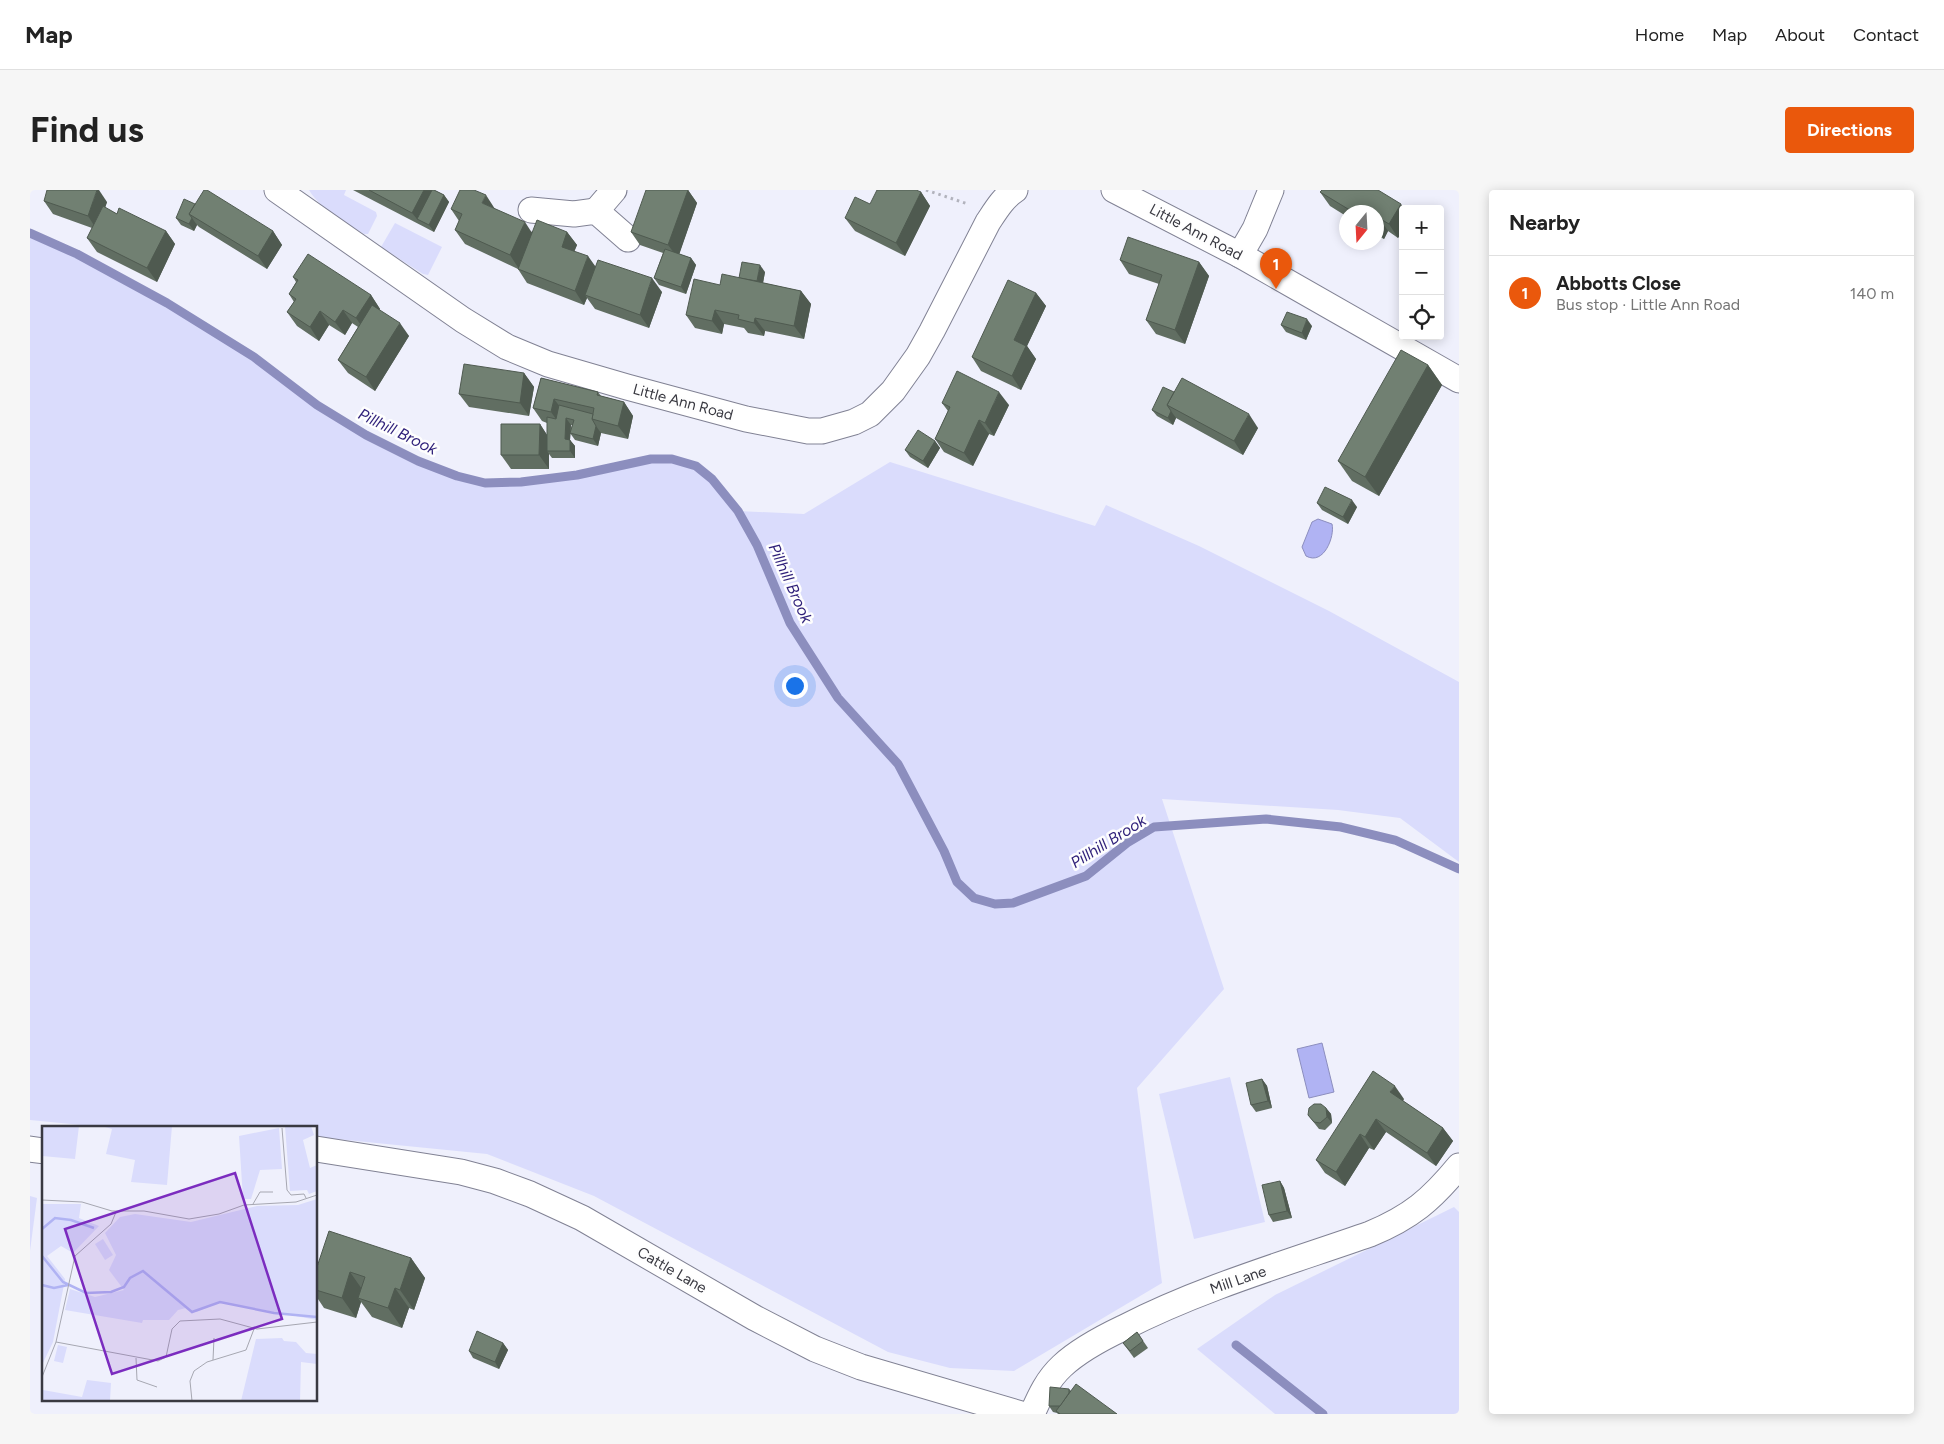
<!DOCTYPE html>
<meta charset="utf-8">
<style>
:root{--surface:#fff;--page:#f6f6f6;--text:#222;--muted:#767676;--line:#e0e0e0;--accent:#ea580c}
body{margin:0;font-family:Figtree,sans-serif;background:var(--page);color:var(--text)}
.controls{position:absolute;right:15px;top:15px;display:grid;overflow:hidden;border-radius:5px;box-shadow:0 2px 12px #0003}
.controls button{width:45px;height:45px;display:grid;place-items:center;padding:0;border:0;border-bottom:1px solid var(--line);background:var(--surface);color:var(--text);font:25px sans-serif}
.compass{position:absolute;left:1309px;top:15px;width:45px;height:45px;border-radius:50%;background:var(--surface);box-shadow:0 2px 12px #0003;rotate:198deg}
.you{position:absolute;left:764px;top:495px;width:18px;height:18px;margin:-12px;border:4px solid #fff;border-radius:50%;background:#1a73e8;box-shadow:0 0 0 8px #1a73e833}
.badge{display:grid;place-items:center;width:32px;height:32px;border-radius:50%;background:var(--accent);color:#fff;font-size:16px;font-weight:700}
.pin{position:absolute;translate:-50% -41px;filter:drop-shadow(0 1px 2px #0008)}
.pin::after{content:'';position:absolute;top:26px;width:18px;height:15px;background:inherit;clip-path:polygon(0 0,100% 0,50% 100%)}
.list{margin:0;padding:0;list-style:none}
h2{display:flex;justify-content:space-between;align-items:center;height:65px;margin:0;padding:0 20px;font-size:21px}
h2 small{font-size:16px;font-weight:400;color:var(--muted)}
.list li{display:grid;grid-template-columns:32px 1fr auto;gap:15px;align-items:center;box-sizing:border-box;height:75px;padding:0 20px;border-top:1px solid var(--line)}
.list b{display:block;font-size:19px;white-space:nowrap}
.list p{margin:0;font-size:16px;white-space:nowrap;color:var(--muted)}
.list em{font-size:16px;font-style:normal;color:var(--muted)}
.icon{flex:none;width:28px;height:28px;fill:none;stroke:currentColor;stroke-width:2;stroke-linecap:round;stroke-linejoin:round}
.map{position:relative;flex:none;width:1429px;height:1224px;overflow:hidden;border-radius:5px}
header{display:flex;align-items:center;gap:30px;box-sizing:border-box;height:70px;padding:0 25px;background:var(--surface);border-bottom:1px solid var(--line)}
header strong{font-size:24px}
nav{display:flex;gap:28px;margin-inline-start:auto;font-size:18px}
.intro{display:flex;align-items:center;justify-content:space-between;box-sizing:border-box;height:120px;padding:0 30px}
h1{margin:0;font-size:35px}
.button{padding:12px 22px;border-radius:5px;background:var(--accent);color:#fff;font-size:18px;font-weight:700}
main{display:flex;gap:30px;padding:0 30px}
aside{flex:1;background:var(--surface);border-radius:5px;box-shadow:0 2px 12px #0003}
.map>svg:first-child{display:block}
.green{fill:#dadcfc}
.water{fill:#b0b3f3;stroke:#8c8ebe}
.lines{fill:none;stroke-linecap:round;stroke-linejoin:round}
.stream{stroke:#8c8ebe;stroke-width:9}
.minor-casing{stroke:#818294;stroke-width:27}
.path{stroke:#b2b3bd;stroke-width:3;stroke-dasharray:2.5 4;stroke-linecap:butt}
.minor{stroke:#fff;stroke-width:25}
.wall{fill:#616e62}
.shaded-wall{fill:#4f5a50}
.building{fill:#718072;stroke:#4f5a50}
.labels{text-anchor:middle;stroke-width:5;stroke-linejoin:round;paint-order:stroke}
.street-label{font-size:15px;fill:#393941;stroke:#fefefe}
.water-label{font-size:16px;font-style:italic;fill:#2e1f79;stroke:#fefefe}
.inset-river{fill:none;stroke:#b0b3f3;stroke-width:2.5}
.inset-road{fill:none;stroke:#a6a7b1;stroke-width:1}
.view{fill:#7b2cbf;fill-opacity:0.15;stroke:#7b2cbf;stroke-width:2.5}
.inset-edge{fill:none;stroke:#393941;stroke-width:2.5}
</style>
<header>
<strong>Map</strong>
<nav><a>Home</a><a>Map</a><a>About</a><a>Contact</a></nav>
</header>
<div class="intro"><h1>Find us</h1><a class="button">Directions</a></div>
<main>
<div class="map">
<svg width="1429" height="1224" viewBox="0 0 1429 1224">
<rect width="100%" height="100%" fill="#eff0fc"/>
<g class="green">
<path d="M 279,0 L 316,0 L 314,5 L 346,22 L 347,26 L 338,44 L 334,44 C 316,32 291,20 279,0 Z"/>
<polygon points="365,33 412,57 398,85 393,84 351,57"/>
<path d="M 0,43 C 77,78 154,119 224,168 C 246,183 266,201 288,215 C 325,240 364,261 405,277 C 421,284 437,290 455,293 C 480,296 520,290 546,285 C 579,279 637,257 667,278 C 684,289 696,306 708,321 L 774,324 L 860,272 L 1065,336 L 1076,315 L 1169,356 L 1299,421 L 1429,492 L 1429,672 L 1370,628 L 1308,620 L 1132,609 L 1194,799 L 1107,898 L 1132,1093 L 984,1181 L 920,1178 L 858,1162 L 564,1006 L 457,964 L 286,947 L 286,938 L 197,938 L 173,935 L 82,938 L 0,930 Z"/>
<polygon points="1200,887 1235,1032 1164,1049 1129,904"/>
<polygon points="0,1006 7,1008 0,1061"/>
<polygon points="1424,1017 1429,1022 1429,1224 1245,1224 1167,1159 1245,1105"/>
</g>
<g class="water">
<path d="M 1288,329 L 1302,334 C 1305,346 1294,376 1276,366 L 1272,357 L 1282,332 Z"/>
<polygon points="1292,853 1304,902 1279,908 1267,859"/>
</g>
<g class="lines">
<g class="stream">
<polyline points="0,43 47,64 137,113 224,167 287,215 336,245 388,271 427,286 455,293 491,292 547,285 621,269 642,269 666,276 682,289 708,321 727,355 760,433 808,508 868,574 914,661 927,692 944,708 965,714 983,713 1056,686 1097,653 1124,637 1236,629 1311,637 1365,650 1429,679"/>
<polyline points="1206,1155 1293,1224"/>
</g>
<defs>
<g id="minor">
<path d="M 247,0 L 433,130 L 477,157 L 518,174 L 597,197 L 716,229 L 778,241 L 792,241 L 824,232 L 840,224 L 863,201 L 888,166 L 902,141 L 958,32 C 966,20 973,8 985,0"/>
<polyline points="1084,0 1210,65 1429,190"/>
<polyline points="501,20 544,24 566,21 598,49"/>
<polyline points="566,21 584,0"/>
<polyline points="1210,65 1225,39 1241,0"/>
<polyline points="0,959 14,961"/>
<polyline points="286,959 431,982 465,991 500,1004 552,1028 725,1128 785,1159 831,1177 991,1224"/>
<path d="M 1002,1224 C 1010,1206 1017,1190 1032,1176 C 1049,1160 1072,1148 1093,1138 C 1171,1098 1257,1073 1340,1044 C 1381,1027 1401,1010 1429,976"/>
</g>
</defs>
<use href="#minor" class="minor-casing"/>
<polyline class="path" points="896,0 938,14"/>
<use href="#minor" class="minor"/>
</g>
<g class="wall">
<polygon points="323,0 404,0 414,5 419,12 404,42"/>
<polygon points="658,0 667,13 649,64 661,68 666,75 656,104 629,95 624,88 633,63 610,55 601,42"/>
<polygon points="891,2 900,16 875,66 825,41 815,28 840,14"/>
<polygon points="1290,2 1373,19 1373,40 1368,48 1358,41 1354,49 1346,45 1346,22 1316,22 1316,26 1300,16"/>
<polygon points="14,11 77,12 75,18 87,24 136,41 145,54 127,92 67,62 57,48 62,38 23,24"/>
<polygon points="165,14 243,41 252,55 237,79 169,37 167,35 164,41 151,35 146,28"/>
<polygon points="421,19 465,19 502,42 537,42 547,55 544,61 565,77 632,102 619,138 565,119 557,108 554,115 497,93 488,79 435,54 425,40 429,31"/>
<polygon points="1090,70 1169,72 1179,86 1155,154 1126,144 1116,130 1129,94 1099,84"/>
<polygon points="735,82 733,93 771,101 781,114 774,149 735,141 734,146 718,143 714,138 694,134 692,144 665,138 656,125 690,95 709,88"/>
<polygon points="263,87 341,105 350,119 349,120 379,146 345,201 318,183 308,170 328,137 322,133 315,145 299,135 289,151 267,136 257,122 264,112 259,104 266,92"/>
<polygon points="1006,103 1016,116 997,156 1006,169 991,200 951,181 942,167"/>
<polygon points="1251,135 1282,136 1276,150 1256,142"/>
<polygon points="1398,175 1412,195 1349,306 1322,291 1308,271"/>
<polygon points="494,183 504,197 499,226 439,217 429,204"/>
<polygon points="511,188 568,202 571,206 594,212 603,226 598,249 571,243 568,256 545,250 540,243 542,235 541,235 540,250 545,256 545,268 522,268 519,264 519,279 481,279 471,265 510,234 517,245 517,233 512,231 503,218"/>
<polygon points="1144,202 1228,238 1213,265 1146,228 1143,235 1127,226 1122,220"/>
<polygon points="912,213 979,215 964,246 959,244 943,276 914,262 905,249 918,221"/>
<polygon points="905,251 910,258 898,278 880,267 875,260"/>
<polygon points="1287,313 1327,317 1318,334 1292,320"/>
<polygon points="1232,889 1237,896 1242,918 1226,922 1221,915"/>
<polygon points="1374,909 1373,911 1413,938 1423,951 1406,976 1356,942 1344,960 1339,958 1315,996 1295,983 1286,970"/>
<polygon points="1296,918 1301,924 1302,933 1295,940 1289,939 1278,925"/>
<polygon points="1250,991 1254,998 1262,1028 1243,1032 1239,1025"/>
<polygon points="381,1068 395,1088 384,1120 379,1118 372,1138 342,1127 331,1112 326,1128 294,1118 286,1106 286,1080"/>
<polygon points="1107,1142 1118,1158 1104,1168 1093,1153"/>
<polygon points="473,1153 478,1160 469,1179 443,1168 439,1161"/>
<polygon points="1039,1199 1041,1201 1087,1224 1028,1224 1027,1223 1023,1222 1019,1216"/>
</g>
<g class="shaded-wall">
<polygon points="67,0 69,0 77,12 67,40 58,26"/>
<polygon points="394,0 403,0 387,29 382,23"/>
<polygon points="658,0 667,13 648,68 638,55"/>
<polygon points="891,2 900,16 875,66 866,53"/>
<polygon points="414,5 419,12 404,42 399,35"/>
<polygon points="456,5 465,19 452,13"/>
<polygon points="1371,14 1374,19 1373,19 1373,40 1368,48 1359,34"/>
<polygon points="162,28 167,35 164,41 159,34"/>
<polygon points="1349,28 1358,41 1354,49 1346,39 1346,32"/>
<polygon points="495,32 504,46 489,79 480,65"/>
<polygon points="136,41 145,54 127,92 117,78"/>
<polygon points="243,41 252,55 237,79 228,66"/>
<polygon points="537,42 547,55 541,70 532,57"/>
<polygon points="558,66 568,80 555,105 557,108 554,115 545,101"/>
<polygon points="661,68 666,75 656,104 651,97"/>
<polygon points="1169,72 1179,86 1155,154 1145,140"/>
<polygon points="730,75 735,82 731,103 726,97"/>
<polygon points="622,88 632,102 619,138 610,125"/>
<polygon points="771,101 781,114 774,149 764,136"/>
<polygon points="1006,103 1016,116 997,156 1006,169 991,200 982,186 984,150"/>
<polygon points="341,105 350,119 335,141 326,128"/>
<polygon points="313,120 322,133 315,145 305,132"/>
<polygon points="685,120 694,134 692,144 682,131"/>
<polygon points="290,121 299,135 289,151 280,137"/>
<polygon points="725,128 735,141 734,146 724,133"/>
<polygon points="1277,129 1282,136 1276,150 1272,143"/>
<polygon points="370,133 379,146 345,201 336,187"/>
<polygon points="1398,175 1412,195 1349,306 1335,287"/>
<polygon points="494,183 504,197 499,226 490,213"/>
<polygon points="969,202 979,215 964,246 955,233"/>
<polygon points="524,209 534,222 531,236 521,222"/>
<polygon points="594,212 603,226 598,249 588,236"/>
<polygon points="1141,221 1146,228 1143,235 1138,228"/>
<polygon points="1219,224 1228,238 1213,265 1204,251"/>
<polygon points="536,228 541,235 540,250 545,256 545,268 540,261 535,249"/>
<polygon points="949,230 959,244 943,276 934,263"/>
<polygon points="510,234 519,248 517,261 519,264 519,279 509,265"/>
<polygon points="566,236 571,243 568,256 563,249"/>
<polygon points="905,251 910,258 898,278 893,271"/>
<polygon points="1322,310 1327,317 1318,334 1313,327"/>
<polygon points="1232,889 1237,896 1242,918 1238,911"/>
<polygon points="1365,896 1374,909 1370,916 1360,902"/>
<polygon points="1296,918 1301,924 1302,933 1297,927"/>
<polygon points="1346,929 1356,942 1344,960 1335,947"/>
<polygon points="1413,938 1423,951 1406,976 1397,963"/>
<polygon points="1330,944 1339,958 1315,996 1306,982"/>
<polygon points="1250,991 1254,998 1262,1028 1257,1021"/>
<polygon points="381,1068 395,1088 384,1120 370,1100"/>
<polygon points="320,1082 334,1102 328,1108 331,1112 326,1128 312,1108"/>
<polygon points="365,1098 379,1118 372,1138 358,1118"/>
<polygon points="473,1153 478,1160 469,1179 465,1172"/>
</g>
<g class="building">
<polygon points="17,0 67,0 58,26 14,11"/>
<polygon points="174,0 177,0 243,41 228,66 159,24"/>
<polygon points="339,0 394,0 382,23"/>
<polygon points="402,0 404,0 414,5 399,35 387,29"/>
<polygon points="430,0 444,0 456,5 452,13 495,32 480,65 425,40 432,24 421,19"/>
<polygon points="616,0 658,0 638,55 601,42"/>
<polygon points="847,0 886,0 891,2 866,53 815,28 825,7 840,14"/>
<polygon points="1292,0 1348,0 1371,14 1359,34 1349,28 1346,32 1346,22 1323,22 1290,2"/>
<polygon points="154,9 165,14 159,24 162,28 159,34 146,28"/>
<polygon points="73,16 87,24 89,18 136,41 117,78 57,48"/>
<polygon points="507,30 537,42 532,57 558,66 545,101 488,79"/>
<polygon points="1098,47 1169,72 1145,140 1116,130 1132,85 1090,70"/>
<polygon points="635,59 661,68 651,97 624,88"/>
<polygon points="278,64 341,105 326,128 313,120 305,132 290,121 280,137 257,122 266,109 259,104 268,90 263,87"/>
<polygon points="568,70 622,88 610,125 555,105"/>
<polygon points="712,72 730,75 727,91 709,88"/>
<polygon points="692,84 771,101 764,136 725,128 724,133 708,129 709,125 685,120 682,131 656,125 664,89 690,95"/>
<polygon points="978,90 1006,103 984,150 996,156 982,186 942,167"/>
<polygon points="342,115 370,133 336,187 308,170"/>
<polygon points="1257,122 1277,129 1272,143 1251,135"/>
<polygon points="1371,160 1398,175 1335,287 1308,271"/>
<polygon points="434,174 494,183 490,213 429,204"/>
<polygon points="927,181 969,202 955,233 949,230 934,263 905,249 920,217 912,213"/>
<polygon points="511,188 568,202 567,205 594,212 588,236 562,229 564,218 524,209 521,222 503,218"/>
<polygon points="1152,188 1219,224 1204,251 1137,215"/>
<polygon points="1133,197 1144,202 1137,215 1141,221 1138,228 1122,220"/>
<polygon points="529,215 563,224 562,229 566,236 563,249 540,243 544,230 536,228 535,249 540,250 540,261 517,261 517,227 526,229"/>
<polygon points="471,234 510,234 509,265 471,265"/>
<polygon points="888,240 905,251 893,271 875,260"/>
<polygon points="1295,297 1322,310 1313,327 1287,313"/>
<polygon points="1343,881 1365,896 1360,902 1413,938 1397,963 1346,929 1335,947 1330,944 1306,982 1286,970"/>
<polygon points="1232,889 1238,911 1221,915 1216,893"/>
<polygon points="1284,914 1291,914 1296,918 1297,927 1290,933 1284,932 1278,925 1279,918"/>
<polygon points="1250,991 1257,1021 1239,1025 1232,995"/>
<polygon points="299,1041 381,1068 370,1100 365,1098 358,1118 328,1108 335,1087 320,1082 312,1108 286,1100 286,1080"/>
<polygon points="447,1141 473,1153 465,1172 439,1161"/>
<polygon points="1107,1142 1113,1151 1100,1161 1093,1153"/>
<polygon points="1046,1194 1087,1224 1030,1224 1026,1221"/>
<polygon points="1020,1197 1039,1199 1039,1203 1030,1216 1019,1216"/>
</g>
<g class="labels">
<g class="street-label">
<text transform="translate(1166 42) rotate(28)" y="5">Little Ann Road</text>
<text transform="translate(653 212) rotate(15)" y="5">Little Ann Road</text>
<text transform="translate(642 1080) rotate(30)" y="5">Cattle Lane</text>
<text transform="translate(1208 1090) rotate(-19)" y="5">Mill Lane</text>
</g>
<g class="water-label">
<text transform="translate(368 241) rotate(26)" y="6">Pillhill Brook</text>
<text transform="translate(761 393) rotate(66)" y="6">Pillhill Brook</text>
<text transform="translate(1078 651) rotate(-32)" y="6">Pillhill Brook</text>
</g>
</g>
<g transform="translate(12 936)">
<rect width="275" height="275" fill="#eff0fc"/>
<path d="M 0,0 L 37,0 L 33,33 L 0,30 ZM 60,0 L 130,0 L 125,59 L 89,56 L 93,34 L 64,28 L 70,3 ZM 243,0 L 269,0 L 272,9 L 261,14 L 268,42 L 275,39 L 275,65 L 267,68 L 265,64 L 248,65 ZM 237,2 L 240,43 L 218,44 L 209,73 L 201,73 L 197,10 ZM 275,73 L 275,194 L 179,176 L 154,186 L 144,182 L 136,184 L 127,194 L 101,194 L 100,197 L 23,184 L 28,163 L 53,171 L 82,164 L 67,144 L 74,129 L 63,107 L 78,91 L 93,88 L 149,96 L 215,80 L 256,79 ZM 0,78 L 39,78 L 37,92 L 57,100 L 31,127 L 19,120 L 5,130 L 23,153 L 11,216 L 0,239 ZM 61,113 L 71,129 L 63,134 L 53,118 ZM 240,212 L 242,215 L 254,216 L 264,227 L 275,228 L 275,238 L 259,236 L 258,275 L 199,275 L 214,213 ZM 16,219 L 25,221 L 21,237 L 12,235 ZM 45,254 L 69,257 L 68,275 L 0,275 L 1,264 L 40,271 Z" fill="#dadcfc"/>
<path class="inset-river" d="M 0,103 L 13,92 L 29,94 L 52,102M 0,130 L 21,156 L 44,167 L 69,166 L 82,161 L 88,152 L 101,145 L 150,186 L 178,176 L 232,187 L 275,191M 0,159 L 12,162 L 26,159"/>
<path class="inset-road" d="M 240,2 L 245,64 L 249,69 L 262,68 L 264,72M 0,74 L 40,76 L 70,85 L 102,85 L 147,93 L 177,88 L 202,79 L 254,76 L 275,69M 211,78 L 218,66 L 231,66M 14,216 L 116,235 L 124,231 L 130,203 L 138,195 L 178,193 L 215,203 L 275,196M 14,216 L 33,130 L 69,98 L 74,86M 94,232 L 95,254 L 115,261M 171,234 L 172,212M 0,251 L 14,216M 150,275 L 148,255 L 152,245 L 165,236 L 204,224 L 212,203"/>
<path class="view" d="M 193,47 L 240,193 L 70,248 L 23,103 Z"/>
<rect width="275" height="275" class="inset-edge"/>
</g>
</svg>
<div class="controls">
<button>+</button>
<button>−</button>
<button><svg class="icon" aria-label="locate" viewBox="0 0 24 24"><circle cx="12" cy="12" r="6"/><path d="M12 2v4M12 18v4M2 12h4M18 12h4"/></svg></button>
</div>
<svg class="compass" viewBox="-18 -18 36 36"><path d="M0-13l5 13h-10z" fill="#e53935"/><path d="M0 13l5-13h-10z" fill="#767676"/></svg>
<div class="you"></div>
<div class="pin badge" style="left:1246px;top:99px">1</div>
</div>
<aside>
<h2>Nearby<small></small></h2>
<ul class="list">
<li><span class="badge">1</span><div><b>Abbotts Close</b><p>Bus stop · Little Ann Road</p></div><em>140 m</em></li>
</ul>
</aside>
</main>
